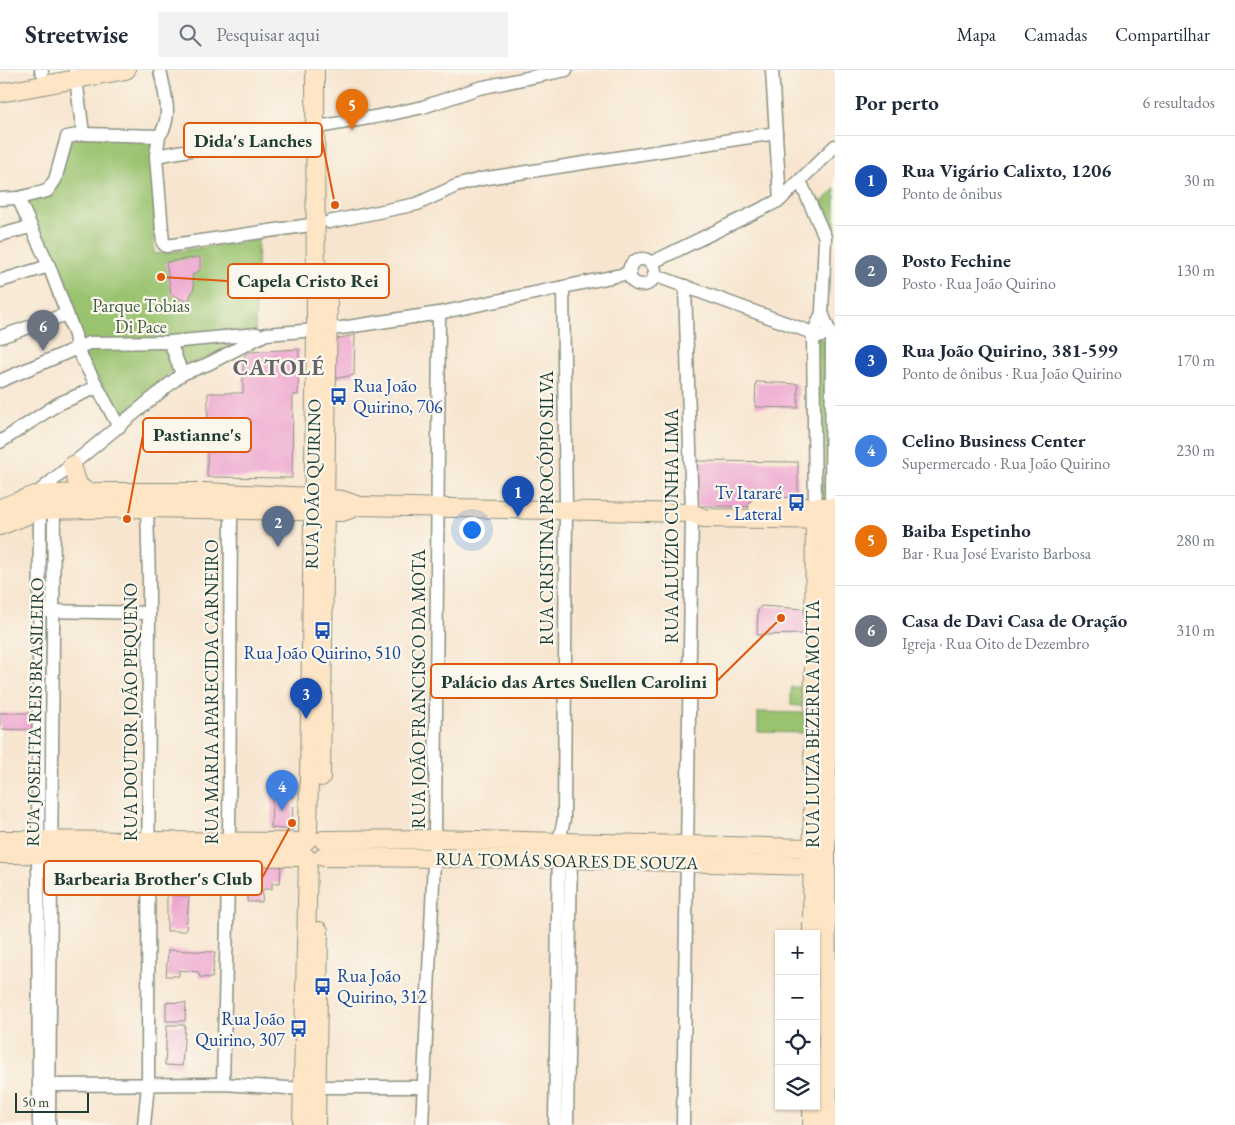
<!DOCTYPE html>
<html lang="pt">
<meta charset="utf-8">
<style>
:root{--surface:#fff;--page:#f2f2f3;--text:#1f2937;--muted:#747a83;--line:#e0e1e3;--accent:#7c3aed}
body{margin:0;font-family:"EB Garamond",serif;background:var(--page);color:var(--text)}
.controls{position:absolute;right:15px;bottom:15px;display:grid;overflow:hidden;border-radius:0px;box-shadow:0 1px 4px #0004}
.controls button{width:45px;height:45px;display:grid;place-items:center;padding:0;border:0;border-bottom:1px solid var(--line);background:var(--surface);color:var(--text);font:25px sans-serif}
.scale{position:absolute;left:15px;bottom:12px;width:74px;box-sizing:border-box;padding-left:5px;border:2px solid #1f3d34;border-top:0;font-size:14px;line-height:18px;white-space:nowrap;color:#1f3d34;-webkit-text-stroke:4px #fbf7ec;paint-order:stroke}
.you{position:absolute;left:471px;top:459px;width:18px;height:18px;margin:-12px;border:4px solid #fff;border-radius:50%;background:#1a73e8;box-shadow:0 0 0 8px #1a73e833}
.badge{display:grid;place-items:center;width:32px;height:32px;border-radius:50%;background:var(--accent);color:#fff;font-size:16px;font-weight:700}
.pin{position:absolute;translate:-50% -41px;filter:drop-shadow(0 1px 2px #0008)}
.pin::after{content:'';position:absolute;top:26px;width:18px;height:15px;background:inherit;clip-path:polygon(0 0,100% 0,50% 100%)}
.list{margin:0;padding:0;list-style:none}
h2{display:flex;justify-content:space-between;align-items:center;height:65px;margin:0;padding:0 20px;font-size:21px}
h2 small{font-size:16px;font-weight:400;color:var(--muted)}
.list li{display:grid;grid-template-columns:32px 1fr auto;gap:15px;align-items:center;box-sizing:border-box;height:90px;padding:0 20px;border-top:1px solid var(--line)}
.list b{display:block;font-size:19px;white-space:nowrap}
.list p{margin:0;font-size:16px;white-space:nowrap;color:var(--muted)}
.list em{font-size:16px;font-style:normal;color:var(--muted)}
.icon{flex:none;width:28px;height:28px;fill:none;stroke:currentColor;stroke-width:2;stroke-linecap:round;stroke-linejoin:round}
.map{position:relative;flex:none;width:835px;height:1055px;overflow:hidden}
header{display:flex;align-items:center;gap:30px;box-sizing:border-box;height:70px;padding:0 25px;background:var(--surface);border-bottom:1px solid var(--line)}
header strong{font-size:24px}
nav{display:flex;gap:28px;margin-inline-start:auto;font-size:18px}
.search{width:350px;height:45px;background:var(--page);display:flex;align-items:center;gap:12px;box-sizing:border-box;padding:0 18px;border-radius:0px;color:var(--muted);font-size:19px}
main{display:flex}
aside{flex:1;background:var(--surface)}
.map>svg:first-child{display:block}
.green{fill:#9ac36f;stroke:#5c8052}
.building{fill:#eea6d0}
.lines{fill:none;stroke-linecap:round;stroke-linejoin:round}
.street-casing{stroke:#8b9182;stroke-width:15}
.secondary-casing{stroke:#8b9182;stroke-width:20}
.street{stroke:#fff;stroke-width:12}
.secondary{stroke:#fde5c5;stroke-width:18}
.labels{text-anchor:middle;stroke-width:4.5;stroke-linejoin:round;paint-order:stroke}
.park-label{font-size:18px;fill:#3e5e43;stroke:#fbf7ec}
.transit-label{font-size:18px;fill:#164399;stroke:#fbf7ec;text-anchor:start}
.street-label{font-size:18px;fill:#1f3d34;stroke:#fbf7ec}
.district-label{font-size:22px;font-weight:bold;letter-spacing:1px;fill:#67626b;stroke:#fbf7ec}
.leader{fill:none;stroke:#de580e;stroke-width:2}
.callout-dot{fill:#de580e;stroke:#fbf7ec;stroke-width:2}
.callout{fill:#fbf7ec;stroke:#de580e;stroke-width:2}
.callout-label{font-size:19px;text-anchor:middle;font-weight:bold;fill:#1f3d34}
</style>
<header>
<strong>Streetwise</strong>
<div class="search"><svg class="icon" aria-label="search" viewBox="0 0 24 24"><circle cx="10" cy="10" r="6"/><path d="M15 15l6 6"/></svg>Pesquisar aqui</div>
<nav><a>Mapa</a><a>Camadas</a><a>Compartilhar</a></nav>
</header>
<main>
<div class="map">
<svg width="835" height="1055" viewBox="0 0 835 1055">
<rect width="100%" height="100%" fill="#fbf7ec"/>
<filter id="ink" filterUnits="userSpaceOnUse"><feTurbulence type="fractalNoise" baseFrequency=".02" numOctaves="2"/><feDisplacementMap in="SourceGraphic" scale="10" xChannelSelector="R" yChannelSelector="G"/><feConvolveMatrix kernelMatrix="1 2 1 2 8 2 1 2 1" color-interpolation-filters="sRGB"/></filter>
<filter id="wash" filterUnits="userSpaceOnUse"><feTurbulence type="fractalNoise" baseFrequency=".0096" numOctaves="4" result="noise"/><feDisplacementMap in="SourceGraphic" scale="20" xChannelSelector="R" yChannelSelector="G"/><feGaussianBlur stdDeviation="1.12" result="paint"/><feColorMatrix in="noise" values="0 0 0 0 0 0 0 0 0 0 0 0 0 0 0 0 0 1.4 0 .05"/><feComposite in="paint" operator="in"/></filter>
<g filter="url(#wash)">
<rect width="100%" height="100%" fill="#f7e5cf"/>
<g class="green">
<polygon points="83,66 155,69 154,184 258,170 255,263 210,287 171,302 120,347 81,280 24,131 54,126 71,71"/>
<polygon points="835,118 835,163 832,163 814,126 822,132"/>
<polygon points="815,267 829,272 828,435 817,434"/>
<polygon points="791,617 805,617 806,637 791,635"/>
<polygon points="758,642 805,643 806,663 758,662"/>
</g>
<g id="blocks">
<g class="building">
<polygon points="200,187 200,200 192,205 194,218 188,232 171,224 166,192"/>
<polygon points="355,265 354,305 333,309 331,270"/>
<polygon points="299,279 298,325 293,325 292,408 207,407 208,323 243,323 243,288 248,282"/>
<polygon points="756,312 798,314 798,338 755,337"/>
<polygon points="696,391 798,392 798,437 696,436"/>
<polygon points="761,536 804,539 805,564 757,565 758,540"/>
<polygon points="0,643 35,643 34,660 0,659"/>
<polygon points="273,710 292,712 293,760 271,758"/>
<polygon points="250,795 281,796 280,813 272,813 272,819 263,819 262,832 247,832"/>
<polygon points="167,825 189,826 186,861 167,861"/>
<polygon points="168,880 215,882 212,908 200,907 198,902 179,900 179,906 166,906"/>
<polygon points="166,932 186,933 185,951 166,951"/>
<polygon points="167,955 185,955 182,996 165,995"/>
</g>
</g>
</g>
<g filter="url(#ink)">
<use href="#blocks" fill-opacity="0" stroke="#8b9182" stroke-width="1"/>
<g class="lines">
<defs>
<g id="street">
<polyline points="41,0 42,2"/>
<polyline points="772,0 780,130"/>
<polyline points="83,64 159,66 156,86 163,173 166,176 317,154"/>
<path d="M 159,66 C 174,48 164,21 160,0"/>
<polyline points="156,86 391,44 423,37 479,18 566,0"/>
<polyline points="800,111 825,167 822,243 813,264 815,437"/>
<polyline points="18,128 49,196 75,265 77,279 119,357"/>
<polyline points="0,129 18,128 47,121 55,110 67,67 83,64 75,0"/>
<polyline points="329,152 417,134 456,116 481,109 776,63"/>
<polyline points="0,165 30,157"/>
<circle cx="642" cy="202" r="13"/>
<polyline points="651,193 780,130 835,76"/>
<polyline points="654,205 821,266"/>
<polyline points="0,211 49,196"/>
<polyline points="822,243 832,268 831,437"/>
<polyline points="0,267 67,244"/>
<polyline points="170,272 182,304"/>
<polyline points="0,311 89,273 170,272 257,264"/>
<polyline points="0,372 58,334 97,317"/>
<polyline points="35,425 182,304 208,294 266,264 341,258 439,243 630,203"/>
<polyline points="46,541 149,543"/>
<polyline points="223,1014 229,772 231,441"/>
<polyline points="50,1015 223,1014 303,1019"/>
<polyline points="316,1017 423,1017"/>
<polyline points="39,1055 38,771 40,440"/>
<polyline points="49,1055 54,440"/>
<polyline points="144,1055 148,1015 149,511 147,438"/>
<polyline points="422,1055 435,769 439,243"/>
<polyline points="555,1055 559,772 564,749 566,439 563,218"/>
<polyline points="567,1055 571,780"/>
<polyline points="683,1055 692,443 685,216"/>
</g>
<g id="secondary">
<polyline points="0,23 126,0"/>
<polyline points="72,395 78,415 87,422"/>
<polyline points="758,437 825,437"/>
<polyline points="0,438 35,425 99,422 203,422 313,427 342,430 359,436"/>
<polyline points="0,456 40,440 147,438 342,442 359,436 692,443 703,448 835,450"/>
<polyline points="321,707 328,233"/>
<polyline points="308,769 316,260 315,0"/>
<polyline points="0,770 305,772"/>
<polyline points="323,770 435,769 811,778"/>
<polyline points="0,784 306,787"/>
<polyline points="323,787 571,789 812,796"/>
<polyline points="812,864 815,437"/>
<polyline points="302,1055 308,789"/>
<polyline points="316,1055 319,861"/>
<polyline points="812,1055 812,1036"/>
<polyline points="828,1055 826,779 831,437"/>
</g>
</defs>
<use href="#street" class="street-casing"/>
<use href="#secondary" class="secondary-casing"/>
<use href="#street" class="street"/>
<use href="#secondary" class="secondary"/>
</g>
</g>
<defs>
<symbol id="bus-bare" viewBox="-9 -9 18 18"><path d="M-5-6H5V4H4V6H2V4H-2V6H-4V4H-5ZM-3.5-4V0h7V-4ZM-3.5 1.2v1.5H-2V1.2ZM2 1.2v1.5H3.5V1.2Z" fill="#1a4fb4" stroke="#fbf7ec" stroke-width="2.5" paint-order="stroke"/></symbol>
</defs>
<g fill-rule="evenodd">
<use href="#bus-bare" x="326" y="314" width="25" height="25"/>
<use href="#bus-bare" x="784" y="420" width="25" height="25"/>
<use href="#bus-bare" x="310" y="548" width="25" height="25"/>
<use href="#bus-bare" x="310" y="904" width="25" height="25"/>
<use href="#bus-bare" x="286" y="946" width="25" height="25"/>
</g>
<g class="labels">
<g class="park-label">
<text x="141" y="242">Parque Tobias<tspan x="141" dy="21">Di Pace</tspan></text>
</g>
<g class="transit-label">
<text x="353" y="322">Rua João<tspan x="353" dy="21">Quirino, 706</tspan></text>
<text x="782" y="429" text-anchor="end">Tv Itararé<tspan x="782" dy="21">- Lateral</tspan></text>
<text x="322" y="589" text-anchor="middle">Rua João Quirino, 510</text>
<text x="337" y="912">Rua João<tspan x="337" dy="21">Quirino, 312</tspan></text>
<text x="285" y="955" text-anchor="end">Rua João<tspan x="285" dy="21">Quirino, 307</tspan></text>
</g>
<g class="street-label">
<text transform="translate(313 414) rotate(-89)" y="6">RUA JOÃO QUIRINO</text>
<text transform="translate(547 438) rotate(-90)" y="6">RUA CRISTINA PROCÓPIO SILVA</text>
<text transform="translate(672 456) rotate(-90)" y="6">RUA ALUÍZIO CUNHA LIMA</text>
<text transform="translate(419 619) rotate(-90)" y="6">RUA JOÃO FRANCISCO DA MOTA</text>
<text transform="translate(212 622) rotate(-90)" y="6">RUA MARIA APARECIDA CARNEIRO</text>
<text transform="translate(35 642) rotate(-89)" y="6">RUA JOSELITA REIS BRASILEIRO</text>
<text transform="translate(131 642) rotate(-90)" y="6">RUA DOUTOR JOÃO PEQUENO</text>
<text transform="translate(813 654) rotate(-90)" y="6">RUA LUIZA BEZERRA MOTTA</text>
<text transform="translate(567 791) rotate(1)" y="6">RUA TOMÁS SOARES DE SOUZA</text>
</g>
<g class="district-label">
<text x="279" y="305">CATOLÉ</text>
</g>
</g>
<path class="leader" d="M335 135L322 70M161 207L228 211M127 449L143 365M781 548L717 611M292 753L262 808"/>
<g class="callout-dot">
<circle cx="335" cy="135" r="5"/>
<circle cx="161" cy="207" r="5"/>
<circle cx="127" cy="449" r="5"/>
<circle cx="781" cy="548" r="5"/>
<circle cx="292" cy="753" r="5"/>
</g>
<g class="callout">
<rect x="184" y="53" width="138" height="34" rx="5"/>
<rect x="228" y="194" width="161" height="34" rx="5"/>
<rect x="143" y="348" width="108" height="34" rx="5"/>
<rect x="431" y="594" width="286" height="34" rx="5"/>
<rect x="44" y="791" width="218" height="34" rx="5"/>
</g>
<g class="callout-label">
<text x="253" y="77">Dida's Lanches</text>
<text x="308" y="217">Capela Cristo Rei</text>
<text x="197" y="371">Pastianne's</text>
<text x="574" y="618">Palácio das Artes Suellen Carolini</text>
<text x="153" y="815">Barbearia Brother's Club</text>
</g>
</svg>
<div class="controls">
<button>+</button>
<button>−</button>
<button><svg class="icon" aria-label="locate" viewBox="0 0 24 24"><circle cx="12" cy="12" r="6"/><path d="M12 2v4M12 18v4M2 12h4M18 12h4"/></svg></button>
<button><svg class="icon" aria-label="layers" viewBox="0 0 24 24"><path d="M12 4l9 5-9 5-9-5zM3 14l9 5 9-5"/></svg></button>
</div>
<div class="scale">50 m</div>
<div class="you"></div>
<div class="pin badge" style="left:518px;top:447px;background:#1a4fb4">1</div>
<div class="pin badge" style="left:278px;top:477px;background:#5c6f8a">2</div>
<div class="pin badge" style="left:306px;top:649px;background:#1a4fb4">3</div>
<div class="pin badge" style="left:282px;top:741px;background:#3f7fe0">4</div>
<div class="pin badge" style="left:352px;top:60px;background:#e8710a">5</div>
<div class="pin badge" style="left:43px;top:281px;background:#6b7280">6</div>
</div>
<aside>
<h2>Por perto<small>6 resultados</small></h2>
<ul class="list">
<li><span class="badge" style="background:#1a4fb4">1</span><div><b>Rua Vigário Calixto, 1206</b><p>Ponto de ônibus</p></div><em>30 m</em></li>
<li><span class="badge" style="background:#5c6f8a">2</span><div><b>Posto Fechine</b><p>Posto · Rua João Quirino</p></div><em>130 m</em></li>
<li><span class="badge" style="background:#1a4fb4">3</span><div><b>Rua João Quirino, 381-599</b><p>Ponto de ônibus · Rua João Quirino</p></div><em>170 m</em></li>
<li><span class="badge" style="background:#3f7fe0">4</span><div><b>Celino Business Center</b><p>Supermercado · Rua João Quirino</p></div><em>230 m</em></li>
<li><span class="badge" style="background:#e8710a">5</span><div><b>Baiba Espetinho</b><p>Bar · Rua José Evaristo Barbosa</p></div><em>280 m</em></li>
<li><span class="badge" style="background:#6b7280">6</span><div><b>Casa de Davi Casa de Oração</b><p>Igreja · Rua Oito de Dezembro</p></div><em>310 m</em></li>
</ul>
</aside>
</main>
